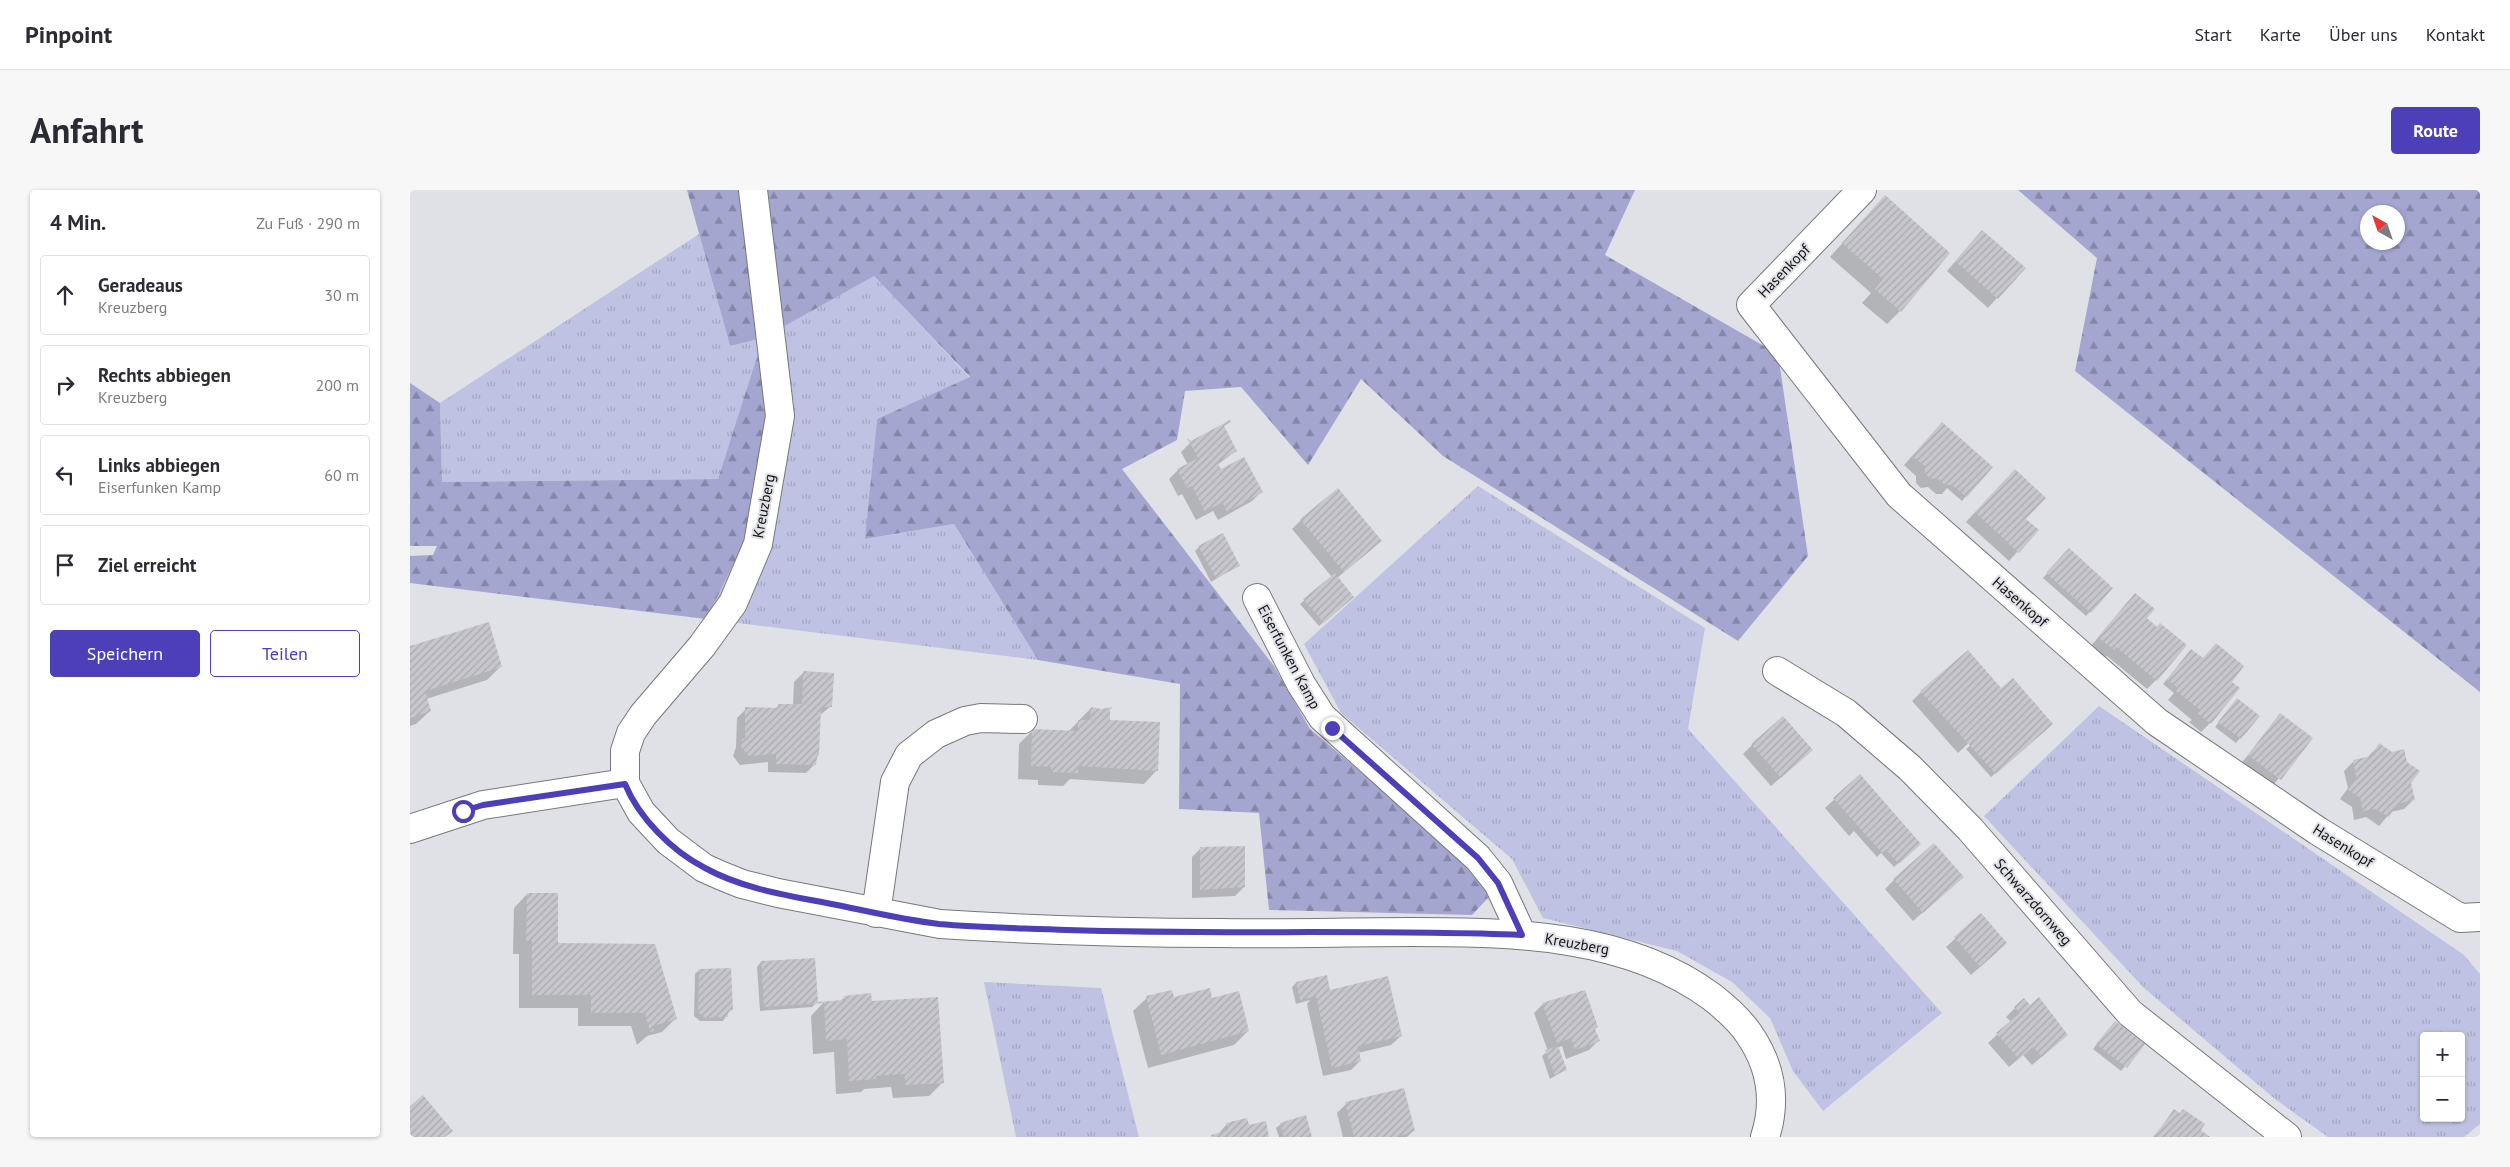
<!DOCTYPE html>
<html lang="de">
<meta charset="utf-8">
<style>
:root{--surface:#fff;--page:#f7f7f7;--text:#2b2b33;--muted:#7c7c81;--line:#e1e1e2;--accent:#4d3fb7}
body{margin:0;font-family:"PT Sans",sans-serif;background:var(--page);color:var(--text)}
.controls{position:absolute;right:15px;bottom:15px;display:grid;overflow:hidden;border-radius:5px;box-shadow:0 1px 4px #0004}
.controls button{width:45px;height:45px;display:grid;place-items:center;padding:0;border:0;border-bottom:1px solid var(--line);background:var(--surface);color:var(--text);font:25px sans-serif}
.compass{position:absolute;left:1950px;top:15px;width:45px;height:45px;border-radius:50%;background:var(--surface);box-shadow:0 1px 4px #0004;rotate:320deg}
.stop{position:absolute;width:15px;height:15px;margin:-11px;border:4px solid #4d3fb7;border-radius:50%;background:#fff}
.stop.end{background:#4d3fb7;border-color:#fff;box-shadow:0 1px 5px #0008}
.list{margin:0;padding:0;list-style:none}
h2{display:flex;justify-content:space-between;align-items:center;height:65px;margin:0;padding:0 20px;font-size:21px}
h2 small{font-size:16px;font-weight:400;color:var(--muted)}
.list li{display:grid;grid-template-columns:32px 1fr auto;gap:15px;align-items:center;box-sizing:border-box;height:80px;margin:0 10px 10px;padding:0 10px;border:1px solid var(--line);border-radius:5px}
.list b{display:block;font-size:19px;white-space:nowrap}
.list p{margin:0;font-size:16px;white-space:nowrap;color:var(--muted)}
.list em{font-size:16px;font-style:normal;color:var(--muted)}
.actions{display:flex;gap:10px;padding:15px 20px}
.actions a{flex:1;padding:11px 0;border:1px solid var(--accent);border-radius:5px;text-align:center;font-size:18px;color:var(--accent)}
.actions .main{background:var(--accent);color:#fff}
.icon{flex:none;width:28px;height:28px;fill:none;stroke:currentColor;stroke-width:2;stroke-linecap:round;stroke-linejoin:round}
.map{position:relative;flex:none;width:2070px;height:947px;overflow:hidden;border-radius:5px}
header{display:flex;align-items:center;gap:30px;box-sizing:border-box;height:70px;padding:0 25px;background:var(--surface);border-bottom:1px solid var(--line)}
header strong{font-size:24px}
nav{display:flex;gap:28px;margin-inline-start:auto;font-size:18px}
.intro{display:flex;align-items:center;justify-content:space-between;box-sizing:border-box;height:120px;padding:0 30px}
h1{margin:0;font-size:35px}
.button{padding:12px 22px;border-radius:5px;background:var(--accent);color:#fff;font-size:18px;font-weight:700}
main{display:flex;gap:30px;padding:0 30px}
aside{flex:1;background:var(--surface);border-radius:5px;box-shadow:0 1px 4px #0004}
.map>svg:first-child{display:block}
.grass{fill:url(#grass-tufts);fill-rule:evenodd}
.forest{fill:url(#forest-firs);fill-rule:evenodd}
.shadow{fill:#0003}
.building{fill:url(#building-hatch)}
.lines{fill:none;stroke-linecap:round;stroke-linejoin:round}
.minor-casing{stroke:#77787d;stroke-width:30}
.minor{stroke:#fff;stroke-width:28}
.route{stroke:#4d3fb7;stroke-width:6}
.labels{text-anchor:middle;stroke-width:4;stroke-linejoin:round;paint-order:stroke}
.street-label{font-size:15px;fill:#141416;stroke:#e0e1e7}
</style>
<header>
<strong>Pinpoint</strong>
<nav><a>Start</a><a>Karte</a><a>Über uns</a><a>Kontakt</a></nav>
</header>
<div class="intro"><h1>Anfahrt</h1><a class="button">Route</a></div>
<main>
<aside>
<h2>4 Min.<small>Zu Fuß · 290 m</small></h2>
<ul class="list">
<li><svg class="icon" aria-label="ahead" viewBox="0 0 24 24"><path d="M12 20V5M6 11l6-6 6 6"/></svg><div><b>Geradeaus</b><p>Kreuzberg</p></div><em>30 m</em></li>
<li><svg class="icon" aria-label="right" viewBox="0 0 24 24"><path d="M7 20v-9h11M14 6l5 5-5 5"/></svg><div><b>Rechts abbiegen</b><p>Kreuzberg</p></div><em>200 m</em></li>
<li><svg class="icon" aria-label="left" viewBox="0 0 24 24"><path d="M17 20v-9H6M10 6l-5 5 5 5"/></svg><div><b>Links abbiegen</b><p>Eiserfunken Kamp</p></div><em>60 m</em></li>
<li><svg class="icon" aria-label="arrive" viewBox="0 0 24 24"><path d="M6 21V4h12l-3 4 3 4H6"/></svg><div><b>Ziel erreicht</b></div></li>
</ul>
<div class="actions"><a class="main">Speichern</a><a>Teilen</a></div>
</aside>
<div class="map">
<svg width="2070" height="947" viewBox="0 0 2070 947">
<defs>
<pattern id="grass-tufts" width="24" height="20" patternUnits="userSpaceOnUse" patternTransform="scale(1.25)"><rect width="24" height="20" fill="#bfc2e2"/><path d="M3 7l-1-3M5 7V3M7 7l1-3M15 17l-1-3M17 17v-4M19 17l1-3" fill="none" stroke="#a3a6c1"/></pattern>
<pattern id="forest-firs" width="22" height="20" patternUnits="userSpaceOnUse" patternTransform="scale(1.25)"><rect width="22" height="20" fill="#a4a6d0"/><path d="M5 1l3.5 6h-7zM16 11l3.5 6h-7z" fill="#8486a8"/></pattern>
<pattern id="building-hatch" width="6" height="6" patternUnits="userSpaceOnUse" patternTransform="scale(1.25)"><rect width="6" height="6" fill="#c6c6cc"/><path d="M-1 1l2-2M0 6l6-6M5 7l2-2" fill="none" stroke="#a9a9ae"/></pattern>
</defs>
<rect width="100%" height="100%" fill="#e0e1e7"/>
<g class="grass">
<polygon points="289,44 320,156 353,148 463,85 560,188 467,229 456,349 544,334 628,470 296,429 357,267 353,150 308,289 32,292 30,213"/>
<polygon points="1068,296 1295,438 1278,539 1532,823 1413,921 1383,881 1360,828 1322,792 1267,761 1133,728 1102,669 931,523 894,454"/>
<path d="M 1689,516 L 2054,765 L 2070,784 L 2070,934 L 2054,947 L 1918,947 L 1865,909 L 1734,798 L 1574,626 ZM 2014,846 L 2051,846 L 2051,928 L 2014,928 Z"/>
<polygon points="574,792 691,798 729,947 606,947"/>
</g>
<g class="forest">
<polygon points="277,0 1225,0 1195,65 1368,164 1398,366 1328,451 1033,266 951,189 898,275 831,197 775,201 767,250 712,279 864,476 900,539 1071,683 1078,708 1062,725 859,720 849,623 769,619 770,494 628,470 544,334 455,349 467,229 560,187 464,86 353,148 357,267 346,329 296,429 0,393 0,366 23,365 27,356 0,356 0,193 30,213 32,292 308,289 353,148 320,156"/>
<path d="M 1608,0 L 2070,0 L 2070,502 L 1665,181 L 1687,68 ZM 1988,22 L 1988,52 L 1958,52 L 1958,22 Z"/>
</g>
<g class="shadow">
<polygon points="1462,20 1490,121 1477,134 1452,113 1461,103 1420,67"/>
<polygon points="1563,51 1614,78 1578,118 1537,81"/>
<polygon points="1523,243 1581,277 1552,311 1537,298 1532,304 1526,304 1518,297 1511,298 1506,293 1506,286 1494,275"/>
<polygon points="780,253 826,261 807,275 810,281 851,302 842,311 808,330 803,321 786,330 772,304 768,306 759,289 768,280 778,275 771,262"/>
<polygon points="1596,289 1614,329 1627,340 1599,371 1556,332"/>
<polygon points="891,330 961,360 927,388 938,411 909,436 890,414 922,387 882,339"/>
<polygon points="789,357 829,375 801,392 785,361"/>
<polygon points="1654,364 1701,398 1676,426 1633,388"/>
<polygon points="1725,404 1735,428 1746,490 1737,499 1697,466 1694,468 1680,457"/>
<polygon points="0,457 91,476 77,490 16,509 20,521 6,534 0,536"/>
<polygon points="1777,465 1820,492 1800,533 1791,542 1779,532 1782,530 1758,510 1764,503 1753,494"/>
<polygon points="393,483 421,516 409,526 408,565 405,574 396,583 358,582 358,572 330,575 323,566 326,557 327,528 336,519 365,519 369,515 383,515 384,492"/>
<polygon points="1591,500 1637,538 1581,587 1556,559 1564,552 1562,550 1548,563 1502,511 1511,502"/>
<polygon points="1823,514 1848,526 1826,553 1805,537"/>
<polygon points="681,518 699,531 747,580 734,594 660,589 653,596 628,595 628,590 608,589 609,554 622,541 658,542"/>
<polygon points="1870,525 1901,548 1861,598 1830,575"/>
<polygon points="1342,555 1392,569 1361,596 1333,564"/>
<polygon points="1969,555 2003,610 1994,619 1981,622 1969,636 1956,627 1944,630 1942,617 1930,609 1938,598 1934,581 1943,572 1957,568"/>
<polygon points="1450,586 1505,658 1484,677 1471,663 1467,667 1444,641 1439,646 1415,618"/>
<polygon points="791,658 834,697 825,706 782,708 782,667"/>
<polygon points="1484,690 1543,696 1503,731 1475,699"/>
<polygon points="117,704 147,755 266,828 252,842 237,846 227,855 221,836 168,836 168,818 109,818 109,764 103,764 104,718"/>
<polygon points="1571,725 1587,762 1561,785 1536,757"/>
<polygon points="351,772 406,813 402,817 350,821 347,777"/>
<polygon points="289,780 321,819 313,831 290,831 284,826 285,784"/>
<polygon points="886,793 919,801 991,846 981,855 948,863 950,871 941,880 913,886 897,814 900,810 886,814 882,797"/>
<polygon points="435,807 461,812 532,893 519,906 483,908 481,897 454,899 451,902 426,904 424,862 403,864 401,826 414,812 430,811"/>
<polygon points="737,808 801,810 838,841 824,855 738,878 723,821"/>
<polygon points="1133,814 1184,840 1188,851 1179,860 1156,869 1152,856 1147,858 1155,880 1140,889 1132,866 1138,861 1124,823"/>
<polygon points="1620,817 1657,845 1622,875 1613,865 1599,877 1578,853 1601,832 1596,827 1605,818"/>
<polygon points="1701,837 1733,855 1711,881 1683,859"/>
<polygon points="936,914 1003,941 997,947 933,947 927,923"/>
<polygon points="1765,921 1789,940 1798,947 1743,947"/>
<polygon points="817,934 838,937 858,947 801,947 808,944"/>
<polygon points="871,934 901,947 869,947 866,938"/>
</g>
<g class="building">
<polygon points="1475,5 1540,63 1491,122 1465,99 1473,89 1432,53"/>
<polygon points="1572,40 1616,78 1588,109 1545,71"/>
<polygon points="820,230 821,232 814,236 827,261 807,272 811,279 834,267 853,302 817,322 812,312 795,322 782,296 777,298 767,279 788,268 777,248 781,251"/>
<polygon points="1532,232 1583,277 1557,307 1542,295 1535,295 1527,288 1521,289 1515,284 1515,276 1502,266"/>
<polygon points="1605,279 1636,308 1616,329 1629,340 1609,363 1565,322"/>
<polygon points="928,298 972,351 934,382 890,329"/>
<polygon points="813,343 830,376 806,388 788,356"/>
<polygon points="1659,358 1703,398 1681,423 1636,383"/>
<polygon points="925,383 944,407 914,433 893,409"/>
<polygon points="1725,403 1745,419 1737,428 1747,437 1750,433 1777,455 1747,491 1706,457 1704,460 1688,447"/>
<polygon points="79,432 92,477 15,501 21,521 0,528 0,456"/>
<polygon points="1806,453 1834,476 1822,492 1830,498 1801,534 1787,523 1790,520 1766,501 1768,498 1757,489 1781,459 1793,468"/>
<polygon points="1558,460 1591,498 1603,488 1643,534 1586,584 1510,501"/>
<polygon points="393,481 424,483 422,517 411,517 409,565 407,565 406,575 366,574 366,564 339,566 331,557 332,549 335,548 335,517 368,518 368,514 392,514"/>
<polygon points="1827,508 1850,526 1831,549 1808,532"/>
<polygon points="681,517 691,519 703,517 700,520 700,530 750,532 748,581 668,576 668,583 641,582 641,577 621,576 622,539 668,541 668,530 680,530"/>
<polygon points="1870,523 1903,548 1871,590 1838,565"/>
<polygon points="1373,526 1403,560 1371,588 1341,554"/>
<polygon points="1969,553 1982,562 1994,559 1997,572 2010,581 2001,593 2005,610 1987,614 1979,627 1966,619 1953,621 1950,608 1938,600 1946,588 1943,570 1961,566"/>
<polygon points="1450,584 1511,654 1489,674 1476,660 1472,663 1423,608"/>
<polygon points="1524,653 1554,687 1513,723 1483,689"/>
<polygon points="835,656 835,697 790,700 790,657"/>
<polygon points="117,703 148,703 148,753 245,754 267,829 243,836 244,841 240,842 235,823 181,823 181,805 122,805 122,751 116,751"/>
<polygon points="1571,723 1597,753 1570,777 1544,747"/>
<polygon points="405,768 408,812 434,810 434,806 461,803 462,811 528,807 534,893 496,895 494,884 466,886 466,889 439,891 437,849 416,851 414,813 354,817 351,771"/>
<polygon points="321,778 323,820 318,821 318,827 295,828 288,822 289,779"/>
<polygon points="917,785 920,800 978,786 992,846 948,856 951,871 922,878 906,806 890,810 886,792"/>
<polygon points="800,798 802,808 829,801 839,841 751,865 736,806 762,800 764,807"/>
<polygon points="1175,800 1188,837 1185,839 1190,851 1165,860 1161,848 1147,853 1132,813"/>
<polygon points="1629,807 1658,845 1632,867 1623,857 1609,869 1586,843 1610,823 1604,817 1614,808 1620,815"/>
<polygon points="1705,831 1735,854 1717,878 1686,854"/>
<polygon points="1148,856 1157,880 1145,885 1135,860"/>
<polygon points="994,898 1005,941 986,947 944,947 935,912"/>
<polygon points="13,905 43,941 35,947 0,947 0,916"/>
<polygon points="1764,919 1770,923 1773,919 1795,934 1791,940 1800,947 1744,947"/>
<polygon points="896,925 902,947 874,947 870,933"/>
<polygon points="837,928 839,935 856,931 859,947 802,947 801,945 818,940 816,933"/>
</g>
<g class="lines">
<defs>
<g id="minor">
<path d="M 343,0 L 370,226 L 348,354 L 323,413 L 292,456 L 233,525 L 221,543 L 215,561 L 215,593 L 231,622 L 258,651 L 294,678 L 312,686 L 332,694 L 368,703 L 530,734 C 623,740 717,743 810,743 C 874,744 937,742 1001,742 C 1103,742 1217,744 1302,807 C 1316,818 1329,829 1339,844 C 1361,876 1367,910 1355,947"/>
<polyline points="1452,0 1341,115 1489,305 1747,532 1908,641 2050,728 2070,727"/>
<polyline points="847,408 891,494 912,527 1068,668 1088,693 1112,745"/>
<polyline points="1367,481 1436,523 1500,578 1560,639 1720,823 1877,947"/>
<polyline points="0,639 73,615 215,593"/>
<polyline points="466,723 485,592 499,565 526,544 555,531 571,528 613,529"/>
</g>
</defs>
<use href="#minor" class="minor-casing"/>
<use href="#minor" class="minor"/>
</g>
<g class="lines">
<path class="route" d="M 53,621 L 73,615 L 215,594 C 229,628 262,661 295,678 C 335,700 382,706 427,715 C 461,722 495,730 529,734 C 571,738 614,738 657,740 C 809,745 960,739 1112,745 L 1088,693 L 1068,668 L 922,538"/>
</g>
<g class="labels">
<g class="street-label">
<text transform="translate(1374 81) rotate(-46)" y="5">Hasenkopf</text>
<text transform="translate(354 316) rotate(-79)" y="5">Kreuzberg</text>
<text transform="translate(1610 412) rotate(41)" y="5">Hasenkopf</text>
<text transform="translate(879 467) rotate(62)" y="5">Eiserfunken Kamp</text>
<text transform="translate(1933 656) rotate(32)" y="5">Hasenkopf</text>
<text transform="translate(1623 712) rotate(49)" y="5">Schwarzdornweg</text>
<text transform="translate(1167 754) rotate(10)" y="5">Kreuzberg</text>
</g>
</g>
</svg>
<div class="controls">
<button>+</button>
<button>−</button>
</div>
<svg class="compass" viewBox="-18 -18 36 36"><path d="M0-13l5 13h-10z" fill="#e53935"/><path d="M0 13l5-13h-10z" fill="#7c7c81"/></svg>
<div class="stop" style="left:53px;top:621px"></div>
<div class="stop end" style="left:922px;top:538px"></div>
</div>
</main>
